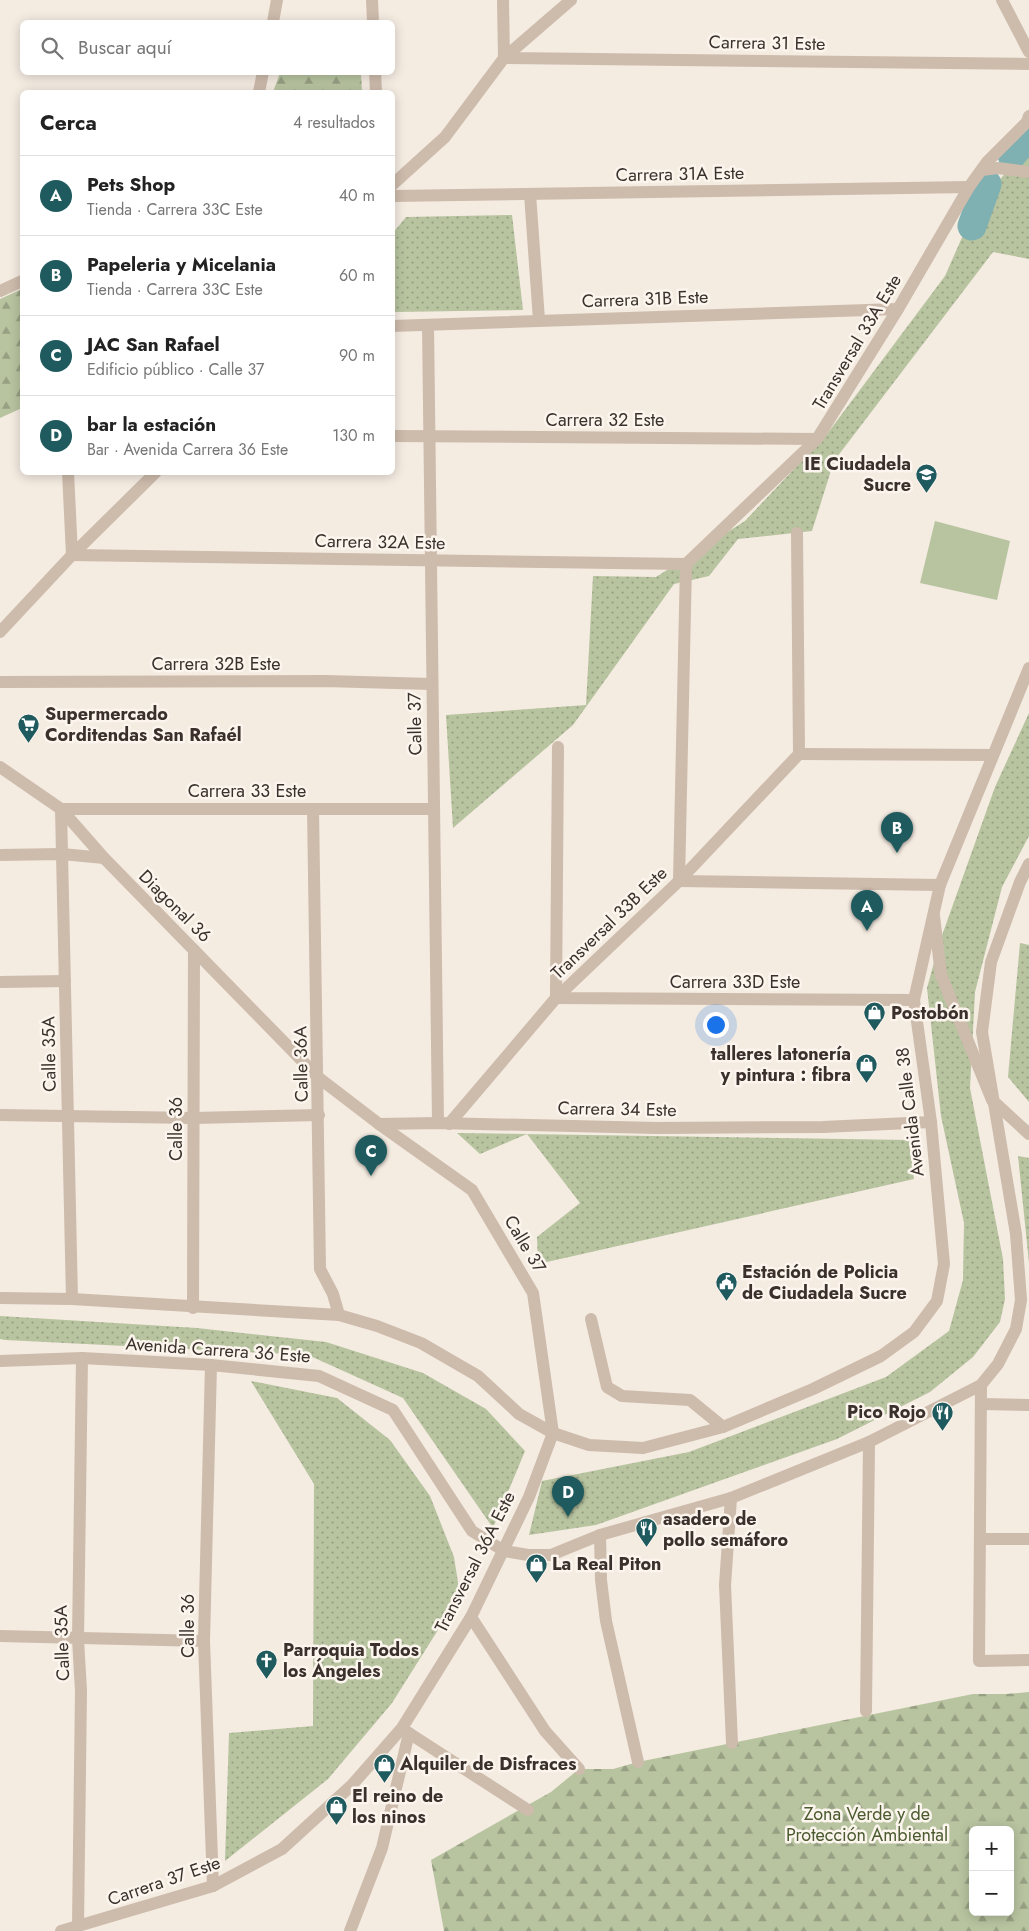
<!DOCTYPE html>
<html lang="es">
<meta charset="utf-8">
<style>
:root{--surface:#fff;--page:#f6f6f6;--text:#222;--muted:#767676;--line:#e0e0e0;--accent:#1f5a5e}
body{margin:0;font-family:Jost,sans-serif;background:var(--page);color:var(--text)}
.controls{position:absolute;right:15px;bottom:15px;display:grid;overflow:hidden;border-radius:8px;box-shadow:0 2px 12px #0003}
.controls button{width:45px;height:45px;display:grid;place-items:center;padding:0;border:0;border-bottom:1px solid var(--line);background:var(--surface);color:var(--text);font:25px sans-serif}
.you{position:absolute;left:715px;top:1024px;width:18px;height:18px;margin:-12px;border:4px solid #fff;border-radius:50%;background:#1a73e8;box-shadow:0 0 0 8px #1a73e833}
.badge{display:grid;place-items:center;width:32px;height:32px;border-radius:50%;background:var(--accent);color:#fff;font-size:16px;font-weight:700}
.pin{position:absolute;translate:-50% -41px;filter:drop-shadow(0 1px 2px #0008)}
.pin::after{content:'';position:absolute;top:26px;width:18px;height:15px;background:inherit;clip-path:polygon(0 0,100% 0,50% 100%)}
.list{margin:0;padding:0;list-style:none}
h2{display:flex;justify-content:space-between;align-items:center;height:65px;margin:0;padding:0 20px;font-size:21px}
h2 small{font-size:16px;font-weight:400;color:var(--muted)}
.list li{display:grid;grid-template-columns:32px 1fr auto;gap:15px;align-items:center;box-sizing:border-box;height:80px;padding:0 20px;border-top:1px solid var(--line)}
.list b{display:block;font-size:19px;white-space:nowrap}
.list p{margin:0;font-size:16px;white-space:nowrap;color:var(--muted)}
.list em{font-size:16px;font-style:normal;color:var(--muted)}
.icon{flex:none;width:28px;height:28px;fill:none;stroke:currentColor;stroke-width:2;stroke-linecap:round;stroke-linejoin:round}
.map{position:relative;flex:none;width:1029px;height:1931px;overflow:hidden}
.search{position:absolute;background:var(--surface);box-shadow:0 2px 12px #0003;left:20px;top:20px;width:375px;height:55px;display:flex;align-items:center;gap:12px;box-sizing:border-box;padding:0 18px;border-radius:8px;color:var(--muted);font-size:19px}
.panel{position:absolute;background:var(--surface);box-shadow:0 2px 12px #0003;left:20px;top:90px;width:375px;height:385px;border-radius:8px}
.map>svg:first-child{display:block}
.grass{fill:url(#grass-dots)}
.forest{fill:url(#forest-firs);fill-rule:evenodd}
.garden{fill:#b8c4a0}
.lines{fill:none;stroke-linecap:round;stroke-linejoin:round}
.canal{stroke:#7fb0b2;stroke-width:29}
.service{stroke:#cdbbac;stroke-width:12}
.minor{stroke:#cdbbac;stroke-width:12}
.tertiary{stroke:#cdbbac;stroke-width:12}
.labels{text-anchor:middle;stroke-width:5;stroke-linejoin:round;paint-order:stroke}
.street-label{font-size:18px;fill:#3b302b;stroke:#fbf5ee}
.poi-label{font-size:18px;font-weight:bold;fill:#3b302b;stroke:#fbf5ee;text-anchor:start}
.park-label{font-size:18px;fill:#4a5a2e;stroke:#fbf5ee}
</style>
<div class="map">
<svg width="1029" height="1931" viewBox="0 0 1029 1931">
<defs>
<pattern id="grass-dots" width="8" height="8" patternUnits="userSpaceOnUse" patternTransform="scale(1.25)"><rect width="8" height="8" fill="#b8c4a0"/><path d="M2 2h.1M6 6h.1" fill="none" stroke="#97a083" stroke-width="1.8" stroke-linecap="round"/></pattern>
<pattern id="forest-firs" width="22" height="20" patternUnits="userSpaceOnUse" patternTransform="scale(1.25)"><rect width="22" height="20" fill="#b8c4a0"/><path d="M5 1l3.5 6h-7zM16 11l3.5 6h-7z" fill="#97a083"/></pattern>
</defs>
<rect width="100%" height="100%" fill="#f4ebe1"/>
<g class="grass">
<polygon points="1029,146 1029,259 993,252 834,461 812,531 738,539 709,576 674,584 573,725 453,828 446,715 586,705 593,576 656,577 745,521 827,434 945,276 975,208"/>
<polygon points="512,215 523,310 393,312 393,233 406,217"/>
<polygon points="1029,713 1029,836 1002,887 975,992 970,1088 1003,1259 1005,1299 1000,1322 973,1357 930,1392 837,1439 596,1525 529,1535 542,1481 689,1452 886,1377 949,1331 963,1280 964,1223 941,1116 927,988 940,941 995,787"/>
<polygon points="1020,943 1029,945 1029,1102 1008,1077"/>
<polygon points="457,1133 909,1140 914,1179 538,1264 537,1237 580,1203 527,1134 480,1154"/>
<polygon points="1018,1156 1029,1158 1029,1263"/>
<polygon points="0,1316 197,1328 326,1342 423,1373 486,1409 525,1451 493,1528 403,1398 308,1355 5,1340 0,1339"/>
<polygon points="251,1381 337,1398 390,1440 430,1496 454,1557 460,1595 392,1703 328,1779 225,1861 229,1733 313,1726 314,1484"/>
</g>
<g class="forest">
<polygon points="280,73 361,73 362,92 273,92"/>
<polygon points="22,289 22,408 0,418 0,299"/>
<path d="M 1029,1692 L 1029,1931 L 444,1931 L 431,1860 L 551,1792 L 579,1769 L 613,1769 L 638,1762 L 973,1694 L 1006,1694 ZM 973,1830 L 1010,1830 L 1010,1912 L 973,1912 Z"/>
</g>
<polygon class="garden" points="935,521 1010,541 997,600 920,583"/>
<g class="lines">
<g class="canal">
<polyline points="1012,155 1029,134"/>
<polyline points="972,226 987,184"/>
</g>
<polyline class="service" points="591,1319 607,1387 622,1396 690,1400 723,1427"/>
<g class="minor">
<polyline points="372,0 373,22"/>
<polyline points="503,0 504,58 1029,64"/>
<polyline points="1002,0 1029,52"/>
<polyline points="273,22 277,0"/>
<polyline points="375,72 376,92"/>
<polyline points="259,92 263,72"/>
<polyline points="982,170 998,168 1029,172"/>
<polyline points="392,185 445,137 504,58 571,0"/>
<polyline points="530,194 539,320"/>
<polyline points="392,196 969,187"/>
<polyline points="0,291 22,281"/>
<polyline points="428,325 438,1123"/>
<polyline points="392,326 898,309"/>
<polyline points="392,436 817,439"/>
<polyline points="68,472 72,555 686,564"/>
<polyline points="797,533 799,754"/>
<polyline points="686,564 679,881 940,885"/>
<polyline points="686,564 817,439 898,309 969,187 987,162 1027,122 1029,116"/>
<polyline points="0,632 72,555 156,472"/>
<polyline points="0,682 325,681 432,684"/>
<polyline points="558,747 556,998 914,1000"/>
<polyline points="799,754 993,755"/>
<polyline points="0,767 61,809 104,858 319,1078 379,1124 438,1123 657,1128 823,1127 931,1122"/>
<polyline points="313,809 320,1269 333,1294 339,1315"/>
<polyline points="0,855 62,854 104,858"/>
<polyline points="934,916 941,975 992,1100 1029,1134"/>
<polyline points="0,982 65,981"/>
<polyline points="0,1115 194,1118 319,1115"/>
<polyline points="449,1124 556,998 679,881 799,754"/>
<polyline points="72,1299 61,809 434,809"/>
<polyline points="193,1308 194,950"/>
<polyline points="211,1365 204,1641 213,1886"/>
<polyline points="981,1385 979,1661 1029,1660"/>
<polyline points="981,1404 1029,1405"/>
<polyline points="731,1498 725,1585 732,1743"/>
<polyline points="600,1535 601,1580 606,1621 638,1762"/>
<polyline points="980,1539 1029,1539"/>
<polyline points="471,1617 545,1731 579,1769"/>
<polyline points="0,1636 204,1641"/>
<polyline points="866,1711 869,1442"/>
<polyline points="404,1730 528,1810"/>
<polyline points="78,1926 81,1691 78,1639 82,1358"/>
<polyline points="61,1931 213,1886 282,1849 352,1785 402,1728 471,1617 529,1497 553,1433 533,1293 472,1190 379,1124"/>
<polyline points="350,1931 382,1848 409,1733"/>
</g>
<g class="tertiary">
<polyline points="0,1298 72,1299 339,1315 377,1326 421,1343 478,1376 519,1414 553,1433 589,1445 643,1448 723,1427 813,1389 881,1356 914,1332 937,1301 944,1264 931,1122 914,1000 940,885 1029,668"/>
<polyline points="0,1361 82,1358 211,1365 319,1376 393,1410 472,1531 504,1551 528,1555 551,1555 600,1535 731,1498 869,1442 981,1385 998,1364 1016,1329 1021,1300 1016,1234 982,1032 991,962 1020,882 1029,864"/>
</g>
</g>
<defs>
<symbol id="school-pin" viewBox="-11 -11 22 30"><path d="M0 17L-7.5 6A9.5 9.5 0 1 1 7.5 6Z" fill="#1f5a5e" stroke="#fbf5ee"/><path d="M0-5L7-2L0 1L-7-2ZM-4 1L0 2.5L4 1V4Q0 6-4 4Z" fill="#fff"/></symbol>
<symbol id="supermarket-pin" viewBox="-11 -11 22 30"><path d="M0 17L-7.5 6A9.5 9.5 0 1 1 7.5 6Z" fill="#1f5a5e" stroke="#fbf5ee"/><path d="M-6-5.5h2.5l.6 2H6L4.5 2H-2.5L-4.4-4H-6ZM-1.5 3.2a1.3 1.3 0 1 0 .1 0ZM3 3.2a1.3 1.3 0 1 0 .1 0Z" fill="#fff"/></symbol>
<symbol id="shop-pin" viewBox="-11 -11 22 30"><path d="M0 17L-7.5 6A9.5 9.5 0 1 1 7.5 6Z" fill="#1f5a5e" stroke="#fbf5ee"/><path d="M-5-2.5h2.3a2.7 3.5 0 0 1 5.4 0H5L5.5 6h-11ZM-1.5-2.5h3a1.5 2.3 0 0 0-3 0Z" fill="#fff"/></symbol>
<symbol id="civic-pin" viewBox="-11 -11 22 30"><path d="M0 17L-7.5 6A9.5 9.5 0 1 1 7.5 6Z" fill="#1f5a5e" stroke="#fbf5ee"/><path d="M-.6-6.5H3V-4.5H.6V-3L4-1V1h2V6H-6V1h2V-1L-.6-3ZM-1.2 2.5V6h2.4V2.5Z" fill="#fff"/></symbol>
<symbol id="restaurant-pin" viewBox="-11 -11 22 30"><path d="M0 17L-7.5 6A9.5 9.5 0 1 1 7.5 6Z" fill="#1f5a5e" stroke="#fbf5ee"/><path d="M-5-6h1v4h1v-4h1v4h1v-4h1v5L-1.5 .5V6h-2V.5L-5-1ZM5-6V6H3V1.5H1.5Q1.5-4 5-6Z" fill="#fff"/></symbol>
<symbol id="church-pin" viewBox="-11 -11 22 30"><path d="M0 17L-7.5 6A9.5 9.5 0 1 1 7.5 6Z" fill="#1f5a5e" stroke="#fbf5ee"/><path d="M-1.2-6h2.4v3.5h3.3v2.4h-3.3V6h-2.4V-.1h-3.3v-2.4h3.3Z" fill="#fff"/></symbol>
</defs>
<g fill-rule="evenodd">
<use href="#school-pin" x="914" y="462" width="25" height="34"/>
<use href="#supermarket-pin" x="16" y="712" width="25" height="34"/>
<use href="#shop-pin" x="862" y="1000" width="25" height="34"/>
<use href="#shop-pin" x="854" y="1052" width="25" height="34"/>
<use href="#civic-pin" x="714" y="1270" width="25" height="34"/>
<use href="#restaurant-pin" x="930" y="1400" width="25" height="34"/>
<use href="#restaurant-pin" x="634" y="1516" width="25" height="34"/>
<use href="#shop-pin" x="524" y="1552" width="25" height="34"/>
<use href="#church-pin" x="254" y="1648" width="25" height="34"/>
<use href="#shop-pin" x="372" y="1752" width="25" height="34"/>
<use href="#shop-pin" x="324" y="1794" width="25" height="34"/>
</g>
<g class="labels">
<g class="street-label">
<text transform="translate(767 43) rotate(1)" y="6">Carrera 31 Este</text>
<text transform="translate(680 174) rotate(-1)" y="6">Carrera 31A Este</text>
<text transform="translate(645 299) rotate(-2)" y="6">Carrera 31B Este</text>
<text transform="translate(857 342) rotate(-59)" y="6">Transversal 33A Este</text>
<text x="605" y="426">Carrera 32 Este</text>
<text transform="translate(380 542) rotate(1)" y="6">Carrera 32A Este</text>
<text x="216" y="670">Carrera 32B Este</text>
<text transform="translate(415 724) rotate(-91)" y="6">Calle 37</text>
<text x="247" y="797">Carrera 33 Este</text>
<text transform="translate(175 906) rotate(45)" y="6">Diagonal 36</text>
<text transform="translate(609 923) rotate(-44)" y="6">Transversal 33B Este</text>
<text x="735" y="988">Carrera 33D Este</text>
<text transform="translate(49 1054) rotate(-91)" y="6">Calle 35A</text>
<text transform="translate(301 1064) rotate(-91)" y="6">Calle 36A</text>
<text transform="translate(617 1109) rotate(1)" y="6">Carrera 34 Este</text>
<text transform="translate(910 1112) rotate(-97)" y="6">Avenida Calle 38</text>
<text transform="translate(176 1129) rotate(-90)" y="6">Calle 36</text>
<text transform="translate(525 1244) rotate(59)" y="6">Calle 37</text>
<text transform="translate(218 1350) rotate(4)" y="6">Avenida Carrera 36 Este</text>
<text transform="translate(475 1562) rotate(-63)" y="6">Transversal 36A Este</text>
<text transform="translate(188 1626) rotate(-90)" y="6">Calle 36</text>
<text transform="translate(62 1643) rotate(-92)" y="6">Calle 35A</text>
<text transform="translate(164 1881) rotate(-19)" y="6">Carrera 37 Este</text>
</g>
<g class="poi-label">
<text x="911" y="470" text-anchor="end">IE Ciudadela<tspan x="911" dy="21">Sucre</tspan></text>
<text x="45" y="720">Supermercado<tspan x="45" dy="21">Corditendas San Rafaél</tspan></text>
<text x="891" y="1019">Postobón</text>
<text x="851" y="1060" text-anchor="end">talleres latonería<tspan x="851" dy="21">y pintura : fibra</tspan></text>
<text x="742" y="1278">Estación de Policia<tspan x="742" dy="21">de Ciudadela Sucre</tspan></text>
<text x="926" y="1418" text-anchor="end">Pico Rojo</text>
<text x="663" y="1525">asadero de<tspan x="663" dy="21">pollo semáforo</tspan></text>
<text x="552" y="1570">La Real Piton</text>
<text x="283" y="1656">Parroquia Todos<tspan x="283" dy="21">los Ángeles</tspan></text>
<text x="400" y="1770">Alquiler de Disfraces</text>
<text x="352" y="1802">El reino de<tspan x="352" dy="21">los ninos</tspan></text>
</g>
<g class="park-label">
<text x="867" y="1820">Zona Verde y de<tspan x="867" dy="21">Protección Ambiental</tspan></text>
</g>
</g>
</svg>
<div class="controls">
<button>+</button>
<button>−</button>
</div>
<div class="you"></div>
<div class="pin badge" style="left:867px;top:931px">A</div>
<div class="pin badge" style="left:897px;top:853px">B</div>
<div class="pin badge" style="left:371px;top:1176px">C</div>
<div class="pin badge" style="left:568px;top:1517px">D</div>
<div class="search"><svg class="icon" aria-label="search" viewBox="0 0 24 24"><circle cx="10" cy="10" r="6"/><path d="M15 15l6 6"/></svg>Buscar aquí</div>
<section class="panel">
<h2>Cerca<small>4 resultados</small></h2>
<ul class="list">
<li><span class="badge">A</span><div><b>Pets Shop</b><p>Tienda · Carrera 33C Este</p></div><em>40 m</em></li>
<li><span class="badge">B</span><div><b>Papeleria y Micelania</b><p>Tienda · Carrera 33C Este</p></div><em>60 m</em></li>
<li><span class="badge">C</span><div><b>JAC San Rafael</b><p>Edificio público · Calle 37</p></div><em>90 m</em></li>
<li><span class="badge">D</span><div><b>bar la estación</b><p>Bar · Avenida Carrera 36 Este</p></div><em>130 m</em></li>
</ul>
</section>
</div>
